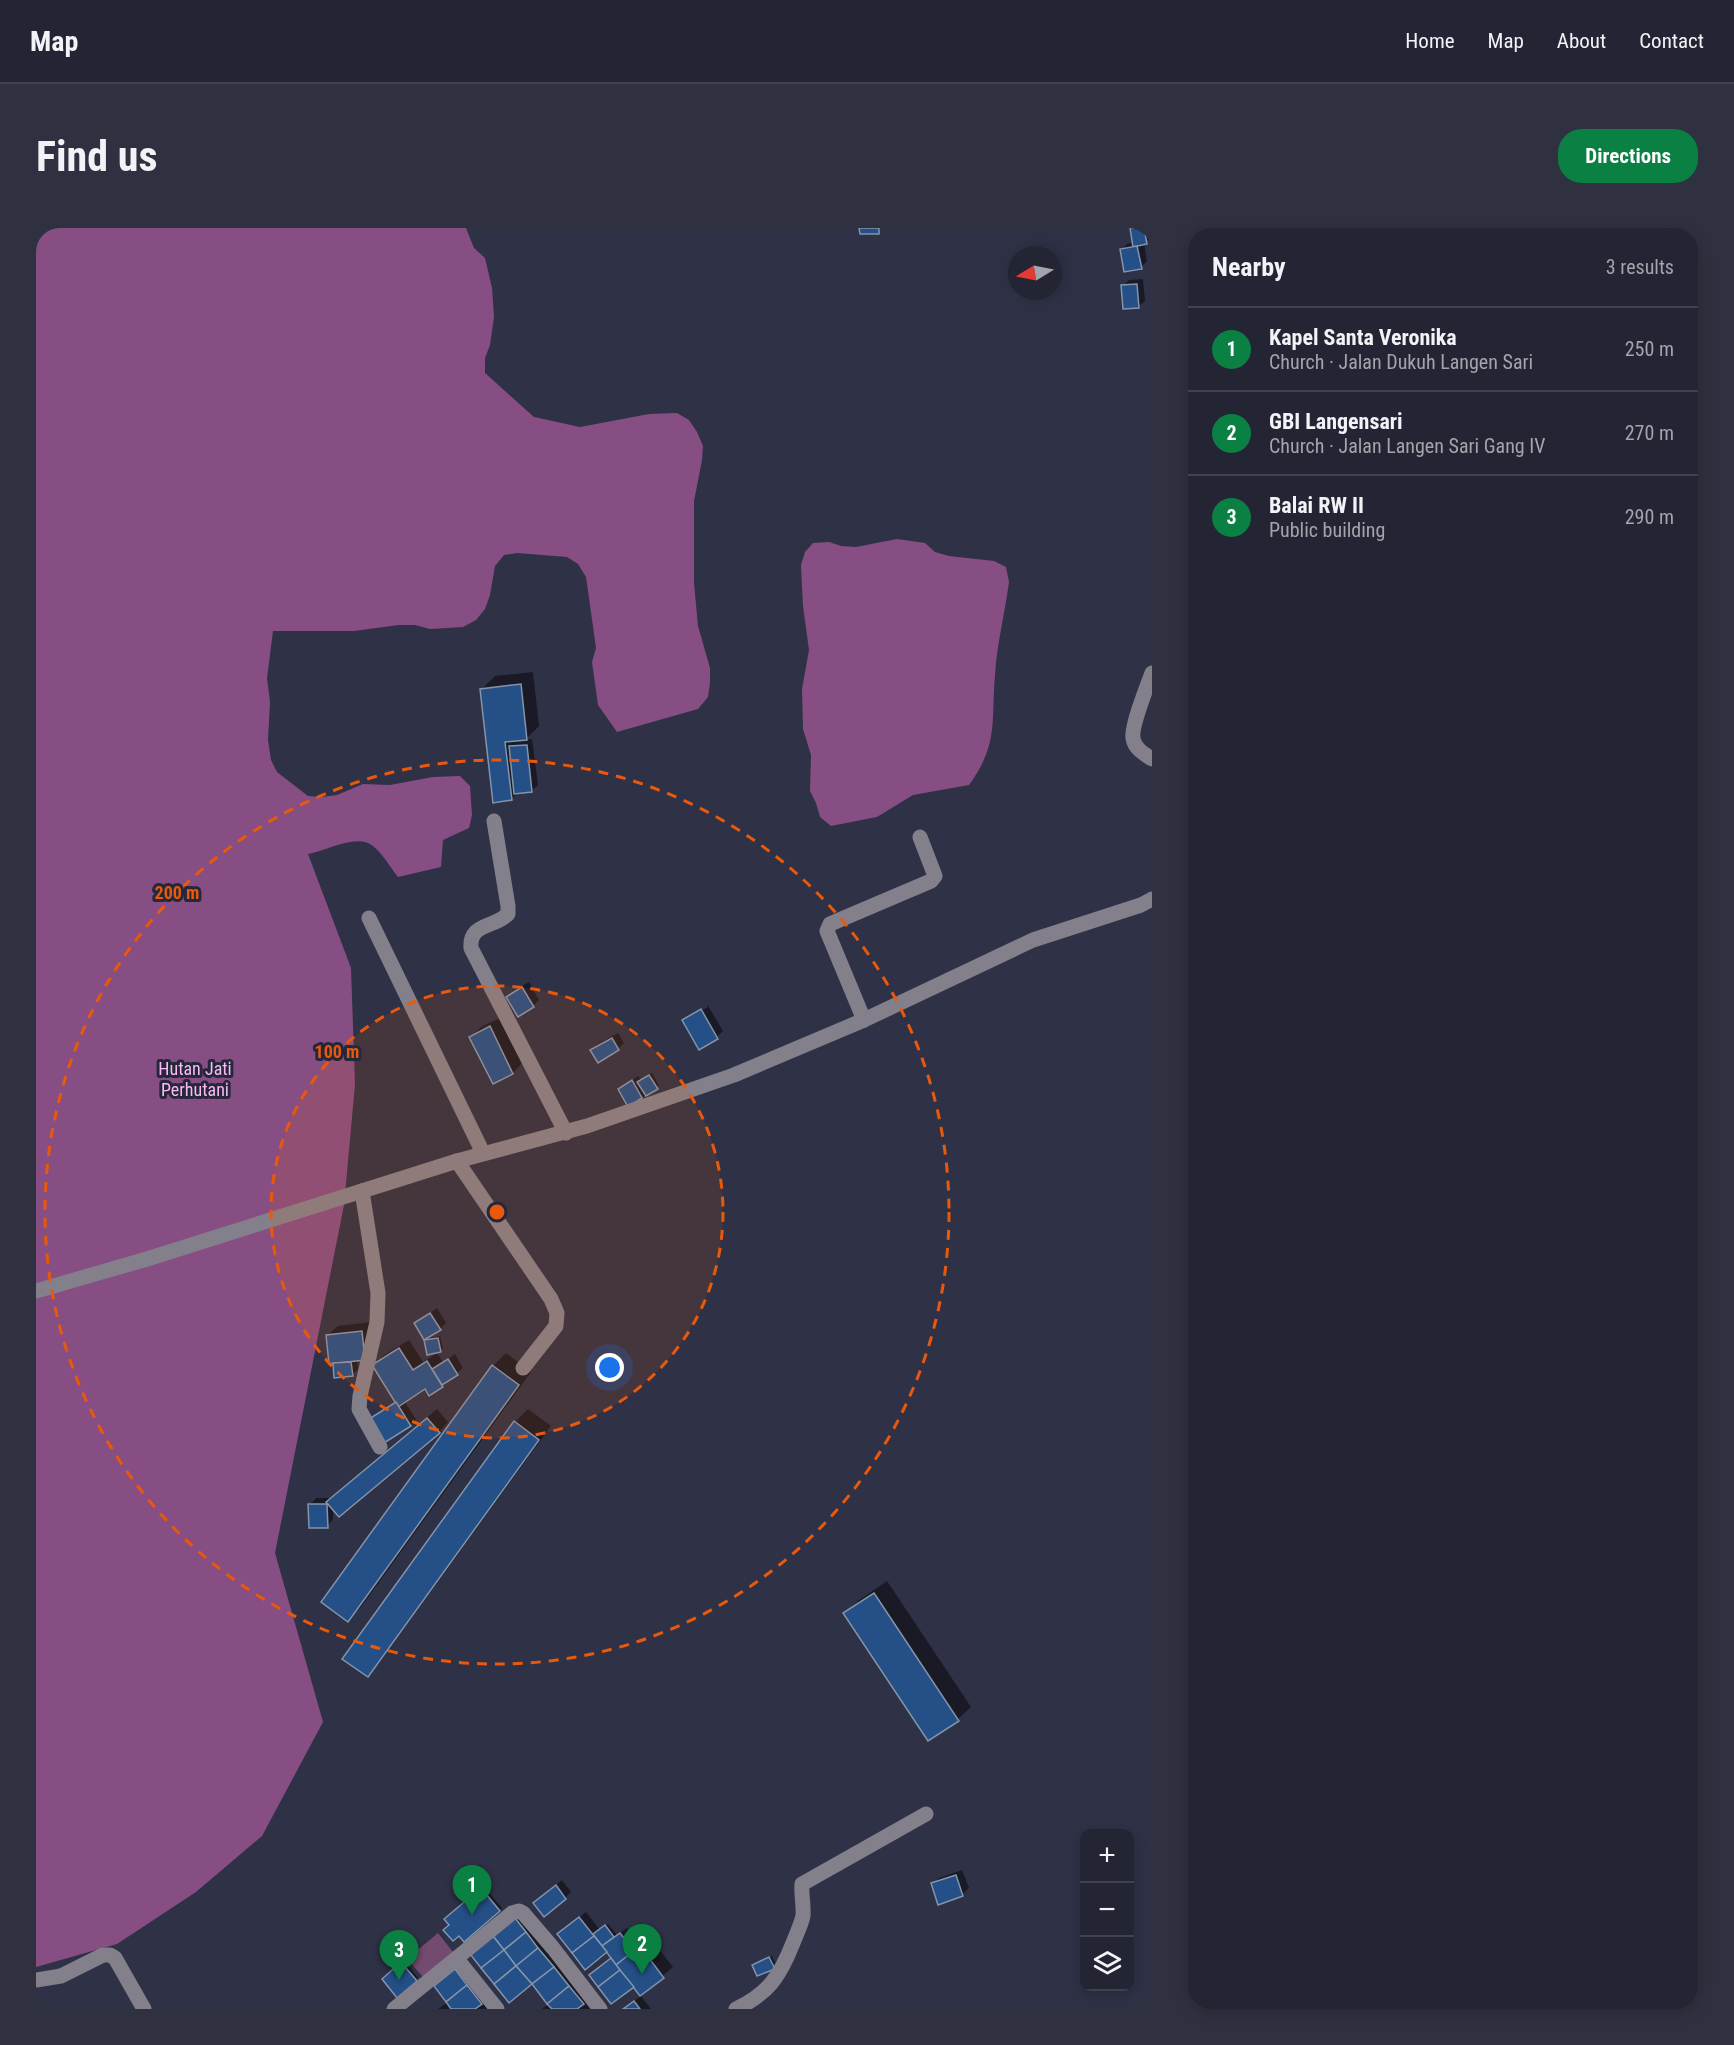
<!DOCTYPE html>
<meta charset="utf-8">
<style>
:root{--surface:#232534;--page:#2f3140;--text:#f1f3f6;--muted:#a3a5ac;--line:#40424f;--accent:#0b8043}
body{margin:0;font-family:"Roboto Condensed",sans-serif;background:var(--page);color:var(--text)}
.controls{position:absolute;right:18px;bottom:18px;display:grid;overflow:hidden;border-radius:12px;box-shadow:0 3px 15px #0003}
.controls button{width:54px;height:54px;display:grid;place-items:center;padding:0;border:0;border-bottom:2px solid var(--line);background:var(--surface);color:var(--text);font:30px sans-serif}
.compass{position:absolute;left:972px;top:18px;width:54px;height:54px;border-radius:50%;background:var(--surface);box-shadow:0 3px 15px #0003;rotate:260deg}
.you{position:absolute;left:574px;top:1140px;width:21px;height:21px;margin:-15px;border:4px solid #fff;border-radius:50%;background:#1a73e8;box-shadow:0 0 0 9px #1a73e833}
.badge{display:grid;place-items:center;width:39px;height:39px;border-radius:50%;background:var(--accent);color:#fff;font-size:20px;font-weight:700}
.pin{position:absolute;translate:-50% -50px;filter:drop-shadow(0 2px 3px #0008)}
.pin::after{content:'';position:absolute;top:32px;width:21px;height:18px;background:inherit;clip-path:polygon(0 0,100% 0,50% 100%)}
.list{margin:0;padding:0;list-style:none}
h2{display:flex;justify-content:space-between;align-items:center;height:78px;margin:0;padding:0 24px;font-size:26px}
h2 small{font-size:20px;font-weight:400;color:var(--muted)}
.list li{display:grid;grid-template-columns:39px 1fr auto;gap:18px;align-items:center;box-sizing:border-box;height:84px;padding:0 24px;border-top:2px solid var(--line)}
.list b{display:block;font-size:22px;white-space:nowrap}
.list p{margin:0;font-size:20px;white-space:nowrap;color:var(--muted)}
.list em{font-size:20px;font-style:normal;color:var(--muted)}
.icon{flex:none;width:33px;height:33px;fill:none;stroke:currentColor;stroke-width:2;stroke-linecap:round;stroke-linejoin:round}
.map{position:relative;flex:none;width:1116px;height:1781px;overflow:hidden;border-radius:24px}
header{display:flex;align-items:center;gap:36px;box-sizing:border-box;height:84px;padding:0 30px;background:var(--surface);border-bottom:2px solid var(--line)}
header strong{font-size:28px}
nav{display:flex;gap:33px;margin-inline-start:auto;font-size:21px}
.intro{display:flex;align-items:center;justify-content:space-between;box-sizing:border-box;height:144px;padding:0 36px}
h1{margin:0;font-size:42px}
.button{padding:15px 27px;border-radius:24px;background:var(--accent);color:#fff;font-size:21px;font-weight:700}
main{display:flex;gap:36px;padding:0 36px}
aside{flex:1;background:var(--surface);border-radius:24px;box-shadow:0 3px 15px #0003}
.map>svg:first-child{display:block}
.green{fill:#734b70}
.forest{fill:#874e83}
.shadow{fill:#0007}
.building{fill:#245087;stroke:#8494aa;stroke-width:1.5}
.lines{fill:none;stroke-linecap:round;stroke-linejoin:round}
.minor{stroke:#84808b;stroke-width:15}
.ring{fill:none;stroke:#e8590c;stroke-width:3;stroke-dasharray:10 8}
.labels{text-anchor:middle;stroke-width:6;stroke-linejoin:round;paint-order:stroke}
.park-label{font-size:18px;fill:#fbb9f5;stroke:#25273b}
.centre{fill:#e8590c;stroke:#25273b;stroke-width:3}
.ring-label{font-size:18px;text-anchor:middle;font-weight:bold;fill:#e8590c;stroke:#25273b;stroke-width:6;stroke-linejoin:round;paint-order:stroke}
</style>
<header>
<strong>Map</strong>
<nav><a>Home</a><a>Map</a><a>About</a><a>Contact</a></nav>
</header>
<div class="intro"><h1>Find us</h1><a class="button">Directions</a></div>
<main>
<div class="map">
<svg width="1116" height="1781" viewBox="0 0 1116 1781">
<rect width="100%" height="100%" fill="#2f3146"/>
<polygon class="green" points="402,1705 417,1724 387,1749 371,1731"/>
<g class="forest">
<path d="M 0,0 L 430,0 L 438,20 L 449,30 L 456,60 L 458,89 L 454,117 L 449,130 L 449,145 L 498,189 L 544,199 L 613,186 L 641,185 L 653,192 L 661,204 L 667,218 L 666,232 L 658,273 L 658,355 L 662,398 L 674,440 L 674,455 L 672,469 L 662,481 L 581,504 L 562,477 L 556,434 L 560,420 L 552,363 L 550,349 L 542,336 L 531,329 L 481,325 L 468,327 L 459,338 L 454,367 L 449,381 L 440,392 L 427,399 L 394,401 L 379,397 L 363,397 L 318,403 L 237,403 L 231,450 L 234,474 L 232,512 L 235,532 L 241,544 L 272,568 L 286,569 L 301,567 L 327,556 L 354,557 L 397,549 L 424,548 L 434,558 L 436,587 L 433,600 L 407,612 L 405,639 L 362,649 C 354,639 347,626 337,618 C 320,605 291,623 272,626 L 315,740 L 319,856 L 308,977 L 239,1325 L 287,1494 L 226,1608 L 160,1664 L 81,1716 L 0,1739 Z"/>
<path d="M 861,311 L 889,315 L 899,324 L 913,328 L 958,333 L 970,339 L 973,354 C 969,385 961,415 959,447 C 955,493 963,516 933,557 L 877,567 L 841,589 L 795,598 L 784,589 L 780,575 L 774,563 L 775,527 L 767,501 L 766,461 L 773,422 L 767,378 L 765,337 L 769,324 L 777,315 L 793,314 L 805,318 L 820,319 Z"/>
</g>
<g class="shadow">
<polygon points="1095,0 1115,0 1116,9 1108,15 1111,33 1105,39 1085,22 1091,16 1098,14"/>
<polygon points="1107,51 1109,73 1102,79 1087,58 1093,52"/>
<polygon points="497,444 503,498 489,512 496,511 502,557 495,563 482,565 475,571 446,461 459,448"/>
<polygon points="493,754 503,772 497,778 472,769 478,763"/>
<polygon points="671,776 687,803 681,809 648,793 653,788 653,790 672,779"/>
<polygon points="464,790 486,835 477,845 458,854 435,809 445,799"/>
<polygon points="582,805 588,815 582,821 556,822 562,816"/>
<polygon points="616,845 623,858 606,869 584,861 602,848 605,852"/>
<polygon points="401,1080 410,1095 404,1101 380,1095"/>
<polygon points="335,1094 328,1131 321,1132 322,1141 316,1147 298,1134 292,1107 302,1098"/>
<polygon points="404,1108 407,1120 404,1123 392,1125 389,1111"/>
<polygon points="373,1112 387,1134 401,1125 407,1134 419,1126 427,1140 394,1166 389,1159 368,1173 380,1191 374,1197 335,1192 361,1173 338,1137 347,1128"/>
<polygon points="470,1125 495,1144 325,1379 312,1392 457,1138"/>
<polygon points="401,1181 412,1194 403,1204 297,1279 297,1292 291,1298 274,1277 280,1270 296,1270"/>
<polygon points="492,1181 515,1198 344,1434 331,1447 479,1194"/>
<polygon points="851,1353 935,1479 922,1491 893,1511 809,1386 822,1373"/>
<polygon points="926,1642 933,1660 927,1666 903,1675 896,1656 903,1650"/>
<polygon points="526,1652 535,1664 529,1670 505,1669"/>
<polygon points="448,1659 466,1680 428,1712 415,1696 413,1688"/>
<polygon points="550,1684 564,1702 572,1696 581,1707 591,1700 604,1718 614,1710 637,1739 605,1766 598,1757 576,1774 555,1747 576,1729 571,1722 529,1700"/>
<polygon points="486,1685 562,1781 506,1781 513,1775 496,1754 436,1727"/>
<polygon points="736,1728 740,1737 738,1739 720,1735"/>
<polygon points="369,1733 382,1750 362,1767 348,1751"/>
<polygon points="425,1736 461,1781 402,1781 412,1774 406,1752"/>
<polygon points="605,1768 615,1781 588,1781 590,1779"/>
</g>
<g class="building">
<polygon points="823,0 843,0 843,6 824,6"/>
<polygon points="1094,0 1108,0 1111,16 1097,19"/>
<polygon points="1101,18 1106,41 1088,44 1084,21"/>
<polygon points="1101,56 1103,80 1087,81 1085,57"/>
<polygon points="485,456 491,512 469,514 476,572 457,575 444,461"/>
<polygon points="491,517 496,564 478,566 473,518"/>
<polygon points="486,759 498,779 482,789 470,769"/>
<polygon points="665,781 682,811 663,822 646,792"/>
<polygon points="454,798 477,846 457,856 433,809"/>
<polygon points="576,810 583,822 562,835 554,822"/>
<polygon points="613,847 622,861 610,868 601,854"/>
<polygon points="596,852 606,870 592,879 582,861"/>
<polygon points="394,1085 405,1102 388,1112 378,1095"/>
<polygon points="326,1103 329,1132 293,1136 290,1107"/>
<polygon points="402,1110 405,1124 391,1127 388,1112"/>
<polygon points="363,1120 377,1142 391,1133 407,1159 393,1168 389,1161 362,1179 336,1137"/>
<polygon points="412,1131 422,1147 406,1157 396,1141"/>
<polygon points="315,1134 317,1148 298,1150 297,1135"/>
<polygon points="456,1137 483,1157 312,1394 285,1374"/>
<polygon points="360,1174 375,1198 348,1215 333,1191"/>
<polygon points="391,1190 404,1205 303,1289 290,1274"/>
<polygon points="478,1193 503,1212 332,1449 306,1431"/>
<polygon points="272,1276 291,1276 292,1300 273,1300"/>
<polygon points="838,1365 923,1493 892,1513 807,1385"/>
<polygon points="920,1647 927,1668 902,1677 895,1655"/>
<polygon points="520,1657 530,1671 508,1689 497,1675"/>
<polygon points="445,1660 464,1683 428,1714 423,1708 417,1713 407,1702 413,1697 408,1691"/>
<polygon points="543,1689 558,1708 536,1725 521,1706"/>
<polygon points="479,1690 490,1704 468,1722 457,1708"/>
<polygon points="569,1697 578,1709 566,1718 557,1706"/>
<polygon points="490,1704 502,1720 480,1738 468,1722"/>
<polygon points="584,1705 598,1723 580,1737 566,1718"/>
<polygon points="457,1708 468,1722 445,1740 434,1726"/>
<polygon points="558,1708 571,1724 549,1742 536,1725"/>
<polygon points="604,1718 628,1750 604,1768 580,1737"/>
<polygon points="502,1720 518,1739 496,1756 480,1738"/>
<polygon points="468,1722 480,1738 458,1756 445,1740"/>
<polygon points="733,1729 739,1741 721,1748 716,1737"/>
<polygon points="575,1730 584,1742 562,1759 553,1747"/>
<polygon points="365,1734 381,1753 361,1770 346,1751"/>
<polygon points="480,1738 496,1756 473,1775 458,1756"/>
<polygon points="518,1739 533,1758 511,1776 496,1756"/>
<polygon points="419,1741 431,1757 410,1774 398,1758"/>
<polygon points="584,1742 598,1759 575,1776 562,1759"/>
<polygon points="431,1757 446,1776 439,1781 415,1781 410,1774"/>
<polygon points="533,1758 548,1776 541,1781 516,1781 511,1776"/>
<polygon points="598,1773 604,1781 587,1781"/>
</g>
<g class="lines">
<g class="minor">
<path d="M 1116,445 C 1111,459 1095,498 1097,510 C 1098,520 1108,526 1116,531"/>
<path d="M 458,593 L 472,678 L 472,686 C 458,700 433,695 435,720 L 530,905"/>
<polyline points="333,690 447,925"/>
<polyline points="828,792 791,703 794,696 895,653 899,648 884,609"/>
<polyline points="421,933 515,1071 521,1085 520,1098 487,1140"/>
<polyline points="326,963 342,1065 341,1094 324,1168 323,1181 344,1219"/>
<polyline points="0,1063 111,1031 421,933 551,898 698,847 828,792 997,712 1105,677 1116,671"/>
<polyline points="421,1731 461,1781"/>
<polyline points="0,1752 25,1748 67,1727 74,1727 79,1730 108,1781"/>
<polyline points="358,1781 476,1685 483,1683 487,1685 517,1720 564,1781"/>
<path d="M 700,1781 C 733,1765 744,1748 757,1715 C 760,1707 765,1697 767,1688 C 768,1678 765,1667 766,1656 L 890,1586"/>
</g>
</g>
<circle cx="461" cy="984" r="226" fill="#e8590c" fill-opacity=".12"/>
<g class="ring">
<circle cx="461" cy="984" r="226"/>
<circle cx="461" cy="984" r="452"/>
</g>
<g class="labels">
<g class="park-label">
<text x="159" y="847">Hutan Jati<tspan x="159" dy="21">Perhutani</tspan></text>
</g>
</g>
<circle cx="461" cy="984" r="9" class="centre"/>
<g class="ring-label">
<text x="141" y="671">200 m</text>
<text x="301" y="830">100 m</text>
</g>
</svg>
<div class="controls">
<button>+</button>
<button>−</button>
<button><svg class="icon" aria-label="layers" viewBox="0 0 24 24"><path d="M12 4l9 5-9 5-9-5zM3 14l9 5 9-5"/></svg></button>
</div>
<svg class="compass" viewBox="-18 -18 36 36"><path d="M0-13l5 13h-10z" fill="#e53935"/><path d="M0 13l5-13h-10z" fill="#a3a5ac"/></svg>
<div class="you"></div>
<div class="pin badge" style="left:436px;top:1687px">1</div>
<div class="pin badge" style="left:606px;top:1746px">2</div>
<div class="pin badge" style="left:363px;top:1752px">3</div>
</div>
<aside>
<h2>Nearby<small>3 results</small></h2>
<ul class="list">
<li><span class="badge">1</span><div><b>Kapel Santa Veronika</b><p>Church · Jalan Dukuh Langen Sari</p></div><em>250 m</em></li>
<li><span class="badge">2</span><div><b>GBI Langensari</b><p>Church · Jalan Langen Sari Gang IV</p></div><em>270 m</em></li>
<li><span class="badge">3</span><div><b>Balai RW II</b><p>Public building</p></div><em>290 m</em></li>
</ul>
</aside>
</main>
